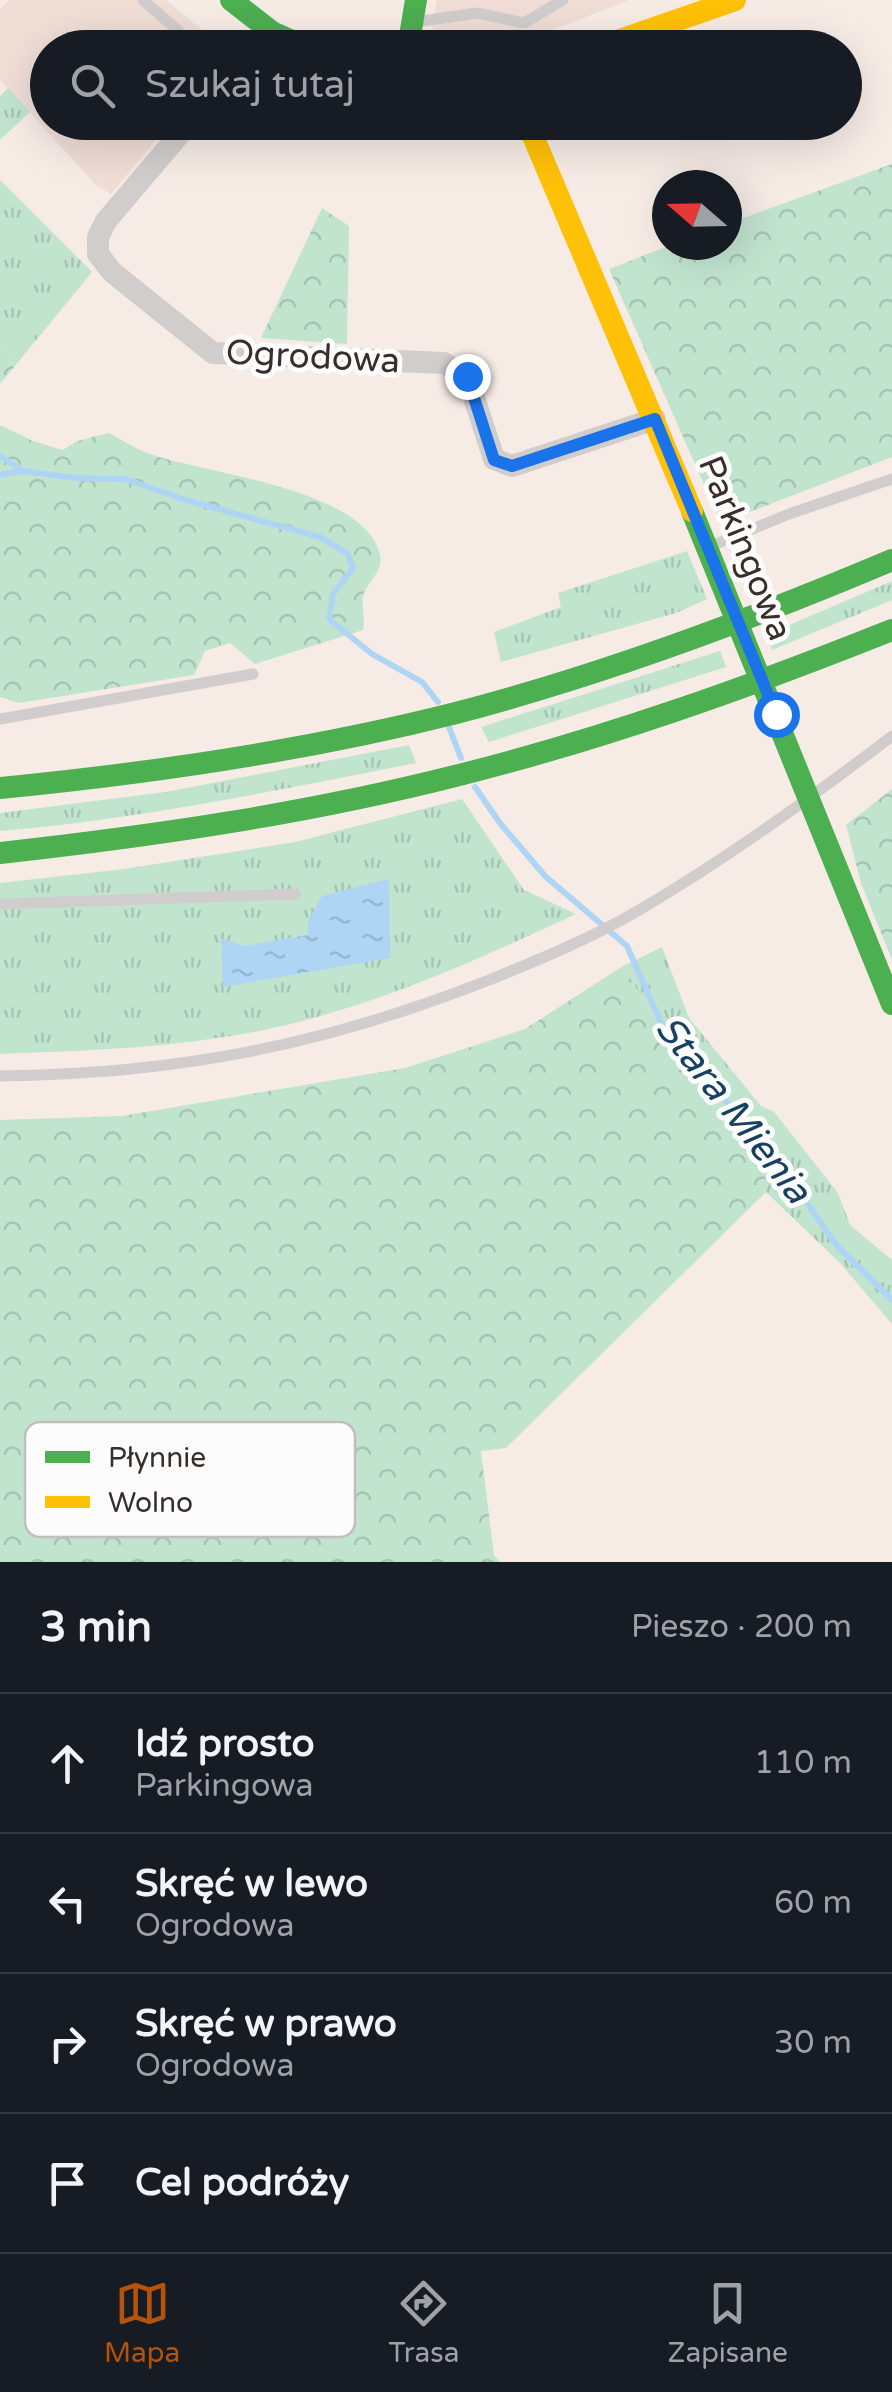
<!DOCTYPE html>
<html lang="pl">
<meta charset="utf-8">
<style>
:root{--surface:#171b24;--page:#242831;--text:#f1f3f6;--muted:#9ea1a6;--line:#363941;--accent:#b45309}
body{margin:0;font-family:"Varela Round",sans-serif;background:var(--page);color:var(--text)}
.compass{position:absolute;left:652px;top:170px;width:90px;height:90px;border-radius:50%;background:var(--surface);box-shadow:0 10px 40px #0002;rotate:290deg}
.stop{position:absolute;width:30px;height:30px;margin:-22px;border:8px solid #1a73e8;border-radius:50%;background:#fff}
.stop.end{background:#1a73e8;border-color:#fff;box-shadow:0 2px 10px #0008}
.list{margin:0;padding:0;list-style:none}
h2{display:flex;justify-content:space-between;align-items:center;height:130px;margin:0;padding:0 40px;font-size:42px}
h2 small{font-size:32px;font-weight:400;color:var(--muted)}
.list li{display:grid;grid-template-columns:65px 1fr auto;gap:30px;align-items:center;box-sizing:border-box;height:140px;padding:0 40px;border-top:2px solid var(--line)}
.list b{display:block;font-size:38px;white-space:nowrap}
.list p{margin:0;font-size:32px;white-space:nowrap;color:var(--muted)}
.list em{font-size:32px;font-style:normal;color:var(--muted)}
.icon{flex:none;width:55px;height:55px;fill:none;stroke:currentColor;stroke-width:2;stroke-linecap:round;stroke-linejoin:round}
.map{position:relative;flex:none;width:892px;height:1562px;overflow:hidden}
.search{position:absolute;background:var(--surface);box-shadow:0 10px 40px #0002;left:30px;right:30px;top:30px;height:110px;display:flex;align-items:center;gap:25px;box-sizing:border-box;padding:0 35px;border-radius:55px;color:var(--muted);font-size:38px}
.sheet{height:690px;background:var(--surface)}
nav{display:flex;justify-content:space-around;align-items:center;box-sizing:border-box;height:140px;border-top:2px solid var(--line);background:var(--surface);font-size:28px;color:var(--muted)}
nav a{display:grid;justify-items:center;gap:5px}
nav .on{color:var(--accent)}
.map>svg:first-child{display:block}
.commercial{fill:#efddd6}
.grass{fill:url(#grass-tufts)}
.forest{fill:url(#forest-crowns)}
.water{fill:url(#water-ripples)}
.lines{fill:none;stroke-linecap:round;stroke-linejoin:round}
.stream{stroke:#afd5f5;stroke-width:6}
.lane{stroke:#d1cdcc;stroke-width:11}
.street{stroke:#d1cdcc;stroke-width:22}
.fast{stroke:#4caf50;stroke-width:22}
.slow{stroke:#ffc107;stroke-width:22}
.route{stroke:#1a73e8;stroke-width:12}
.labels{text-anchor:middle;stroke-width:10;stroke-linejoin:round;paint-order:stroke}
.street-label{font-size:35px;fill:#382f2a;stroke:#fcfcfc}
.water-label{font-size:38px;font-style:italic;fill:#174162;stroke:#fcfcfc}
.key{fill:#fcfcfc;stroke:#c1bebd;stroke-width:2.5}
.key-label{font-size:28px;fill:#382f2a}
</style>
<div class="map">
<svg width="892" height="1562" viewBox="0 0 892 1562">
<defs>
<pattern id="grass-tufts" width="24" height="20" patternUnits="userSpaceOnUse" patternTransform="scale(2.5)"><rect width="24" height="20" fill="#c1e4cf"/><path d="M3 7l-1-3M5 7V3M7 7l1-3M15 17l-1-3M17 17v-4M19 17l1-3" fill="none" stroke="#a7c4b2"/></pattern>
<pattern id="forest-crowns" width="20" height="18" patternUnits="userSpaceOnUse" patternTransform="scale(2.5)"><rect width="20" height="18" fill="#c1e4cf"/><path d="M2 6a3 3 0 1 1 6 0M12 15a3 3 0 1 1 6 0" fill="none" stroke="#a7c4b2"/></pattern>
<pattern id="water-ripples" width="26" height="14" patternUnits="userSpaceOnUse" patternTransform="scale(2.5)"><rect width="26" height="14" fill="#afd5f5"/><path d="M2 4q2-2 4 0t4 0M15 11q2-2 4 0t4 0" fill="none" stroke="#97b7d2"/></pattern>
</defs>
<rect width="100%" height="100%" fill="#f6ebe5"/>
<g class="commercial">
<polygon points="10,0 166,0 223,47 48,48 48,122 170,123 111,194 97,186 0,80 0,9"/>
<polygon points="437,0 629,0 550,31 466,43 430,39"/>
</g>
<g class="grass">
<polygon points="8,88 30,112 0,140 0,96"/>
<polygon points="0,180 92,272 19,361 0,341"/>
<polygon points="687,551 707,599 676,613 501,662 494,632 561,607 558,593"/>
<polygon points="892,581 892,600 772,650 766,635"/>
<polygon points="720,651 726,667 489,742 481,727"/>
<path d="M 409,745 L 416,763 C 279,790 140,819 0,831 L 0,813 L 166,792 Z"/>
<path d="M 462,799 L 524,890 L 576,914 C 496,951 418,987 334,1012 C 226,1046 112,1050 0,1054 L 0,883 L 124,869 L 295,842 Z"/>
<polygon points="662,947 689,1018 761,1106 774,1112 838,1193 850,1225 892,1260 892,1324 840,1263 766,1192 765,1149 676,1056 623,966"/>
</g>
<g class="forest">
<polygon points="892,164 892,457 721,523 609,269 671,245 727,245 727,224"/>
<polygon points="322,208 349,226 347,344 261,338"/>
<polygon points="0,341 19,361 0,384"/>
<path d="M 0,425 L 33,441 L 63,450 L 77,441 L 109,433 C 122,440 136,449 150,454 C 207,474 359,488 379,551 C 385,570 371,577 364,593 C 360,603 366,618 363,630 L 255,664 L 230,643 L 205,651 L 194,675 L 19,703 L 0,697 Z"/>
<polygon points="892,789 892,960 861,883 846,825"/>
<polygon points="623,966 676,1056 765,1149 766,1192 506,1448 481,1451 494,1555 500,1562 0,1562 0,1120 122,1116 405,1068 525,1029"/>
</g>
<polygon class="water" points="389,879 390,958 223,987 221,938 244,946 308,935 308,921 322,896"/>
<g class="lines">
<g class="stream">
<polyline points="0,456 23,471 76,478 125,479 186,500 320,537 348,554 353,568 333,594 329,619 372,654 422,682 438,702"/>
<polyline points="0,475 23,471"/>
<polyline points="449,727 461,758"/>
<polyline points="475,787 500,823 545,876 627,946 662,1025 781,1166 838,1247 892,1300"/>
</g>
<g class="lane">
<polyline points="143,0 198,48"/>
<polyline points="416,22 477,13 524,23 563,0"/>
<polyline points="709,547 789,514 892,479"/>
<polyline points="0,719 253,674"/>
<polyline points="0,904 296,894"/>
<path d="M 0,1076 C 178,1074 324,1045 489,980 C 541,959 594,937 641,909 C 729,857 811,798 892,736"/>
</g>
<polyline class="street" points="190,122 106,221 98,237 98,254 112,272 213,353 444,363 467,376 494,459 512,466 655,419"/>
<g class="fast">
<polyline points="231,0 272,32 308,48"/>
<polyline points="408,48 416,0"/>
<polyline points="692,511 892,1004"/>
<path d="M 0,788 C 154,773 306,751 456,713 C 606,674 750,620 892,560"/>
<path d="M 0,853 C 153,836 305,814 455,776 C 604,739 749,687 892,630"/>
</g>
<g class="slow">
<polyline points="597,48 735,0"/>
<polyline points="527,122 692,511"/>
</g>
</g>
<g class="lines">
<polyline class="route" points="467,376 494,460 512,466 655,419 776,714"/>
</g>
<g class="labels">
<g class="street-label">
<text transform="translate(313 356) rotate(3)" y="12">Ogrodowa</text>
<text transform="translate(746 548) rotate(68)" y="12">Parkingowa</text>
</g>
<g class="water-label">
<text transform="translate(734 1109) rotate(52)" y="13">Stara Mienia</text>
</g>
</g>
<rect x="25" y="1422" width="330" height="115" rx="15" class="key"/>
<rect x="45" y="1451" width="45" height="12" fill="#4caf50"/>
<rect x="45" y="1496" width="45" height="12" fill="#ffc107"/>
<g class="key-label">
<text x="108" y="1467">Płynnie</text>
<text x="108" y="1512">Wolno</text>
</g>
</svg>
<svg class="compass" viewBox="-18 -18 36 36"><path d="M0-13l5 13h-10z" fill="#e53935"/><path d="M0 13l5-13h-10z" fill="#9ea1a6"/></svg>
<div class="stop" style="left:776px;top:714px"></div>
<div class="stop end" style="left:467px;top:376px"></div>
<div class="search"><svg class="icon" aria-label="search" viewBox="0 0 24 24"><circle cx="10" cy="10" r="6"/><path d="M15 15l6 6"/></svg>Szukaj tutaj</div>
</div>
<section class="sheet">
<h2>3 min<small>Pieszo · 200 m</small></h2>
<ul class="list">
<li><svg class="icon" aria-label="ahead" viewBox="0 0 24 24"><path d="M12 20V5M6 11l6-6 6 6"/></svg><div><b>Idź prosto</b><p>Parkingowa</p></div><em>110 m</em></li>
<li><svg class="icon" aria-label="left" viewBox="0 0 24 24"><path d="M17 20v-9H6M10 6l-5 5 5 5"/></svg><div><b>Skręć w lewo</b><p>Ogrodowa</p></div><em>60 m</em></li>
<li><svg class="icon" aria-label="right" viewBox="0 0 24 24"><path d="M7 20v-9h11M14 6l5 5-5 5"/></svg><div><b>Skręć w prawo</b><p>Ogrodowa</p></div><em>30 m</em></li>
<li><svg class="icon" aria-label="arrive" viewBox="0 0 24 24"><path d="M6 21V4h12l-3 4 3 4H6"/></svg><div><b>Cel podróży</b></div></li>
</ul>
</section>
<nav>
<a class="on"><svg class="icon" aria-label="map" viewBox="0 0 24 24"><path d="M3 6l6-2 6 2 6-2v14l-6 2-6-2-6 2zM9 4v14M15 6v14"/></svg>Mapa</a>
<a><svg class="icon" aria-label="directions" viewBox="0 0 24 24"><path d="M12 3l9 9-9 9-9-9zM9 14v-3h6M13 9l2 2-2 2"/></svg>Trasa</a>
<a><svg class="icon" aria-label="saved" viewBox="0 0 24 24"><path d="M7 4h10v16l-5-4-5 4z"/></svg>Zapisane</a>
</nav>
